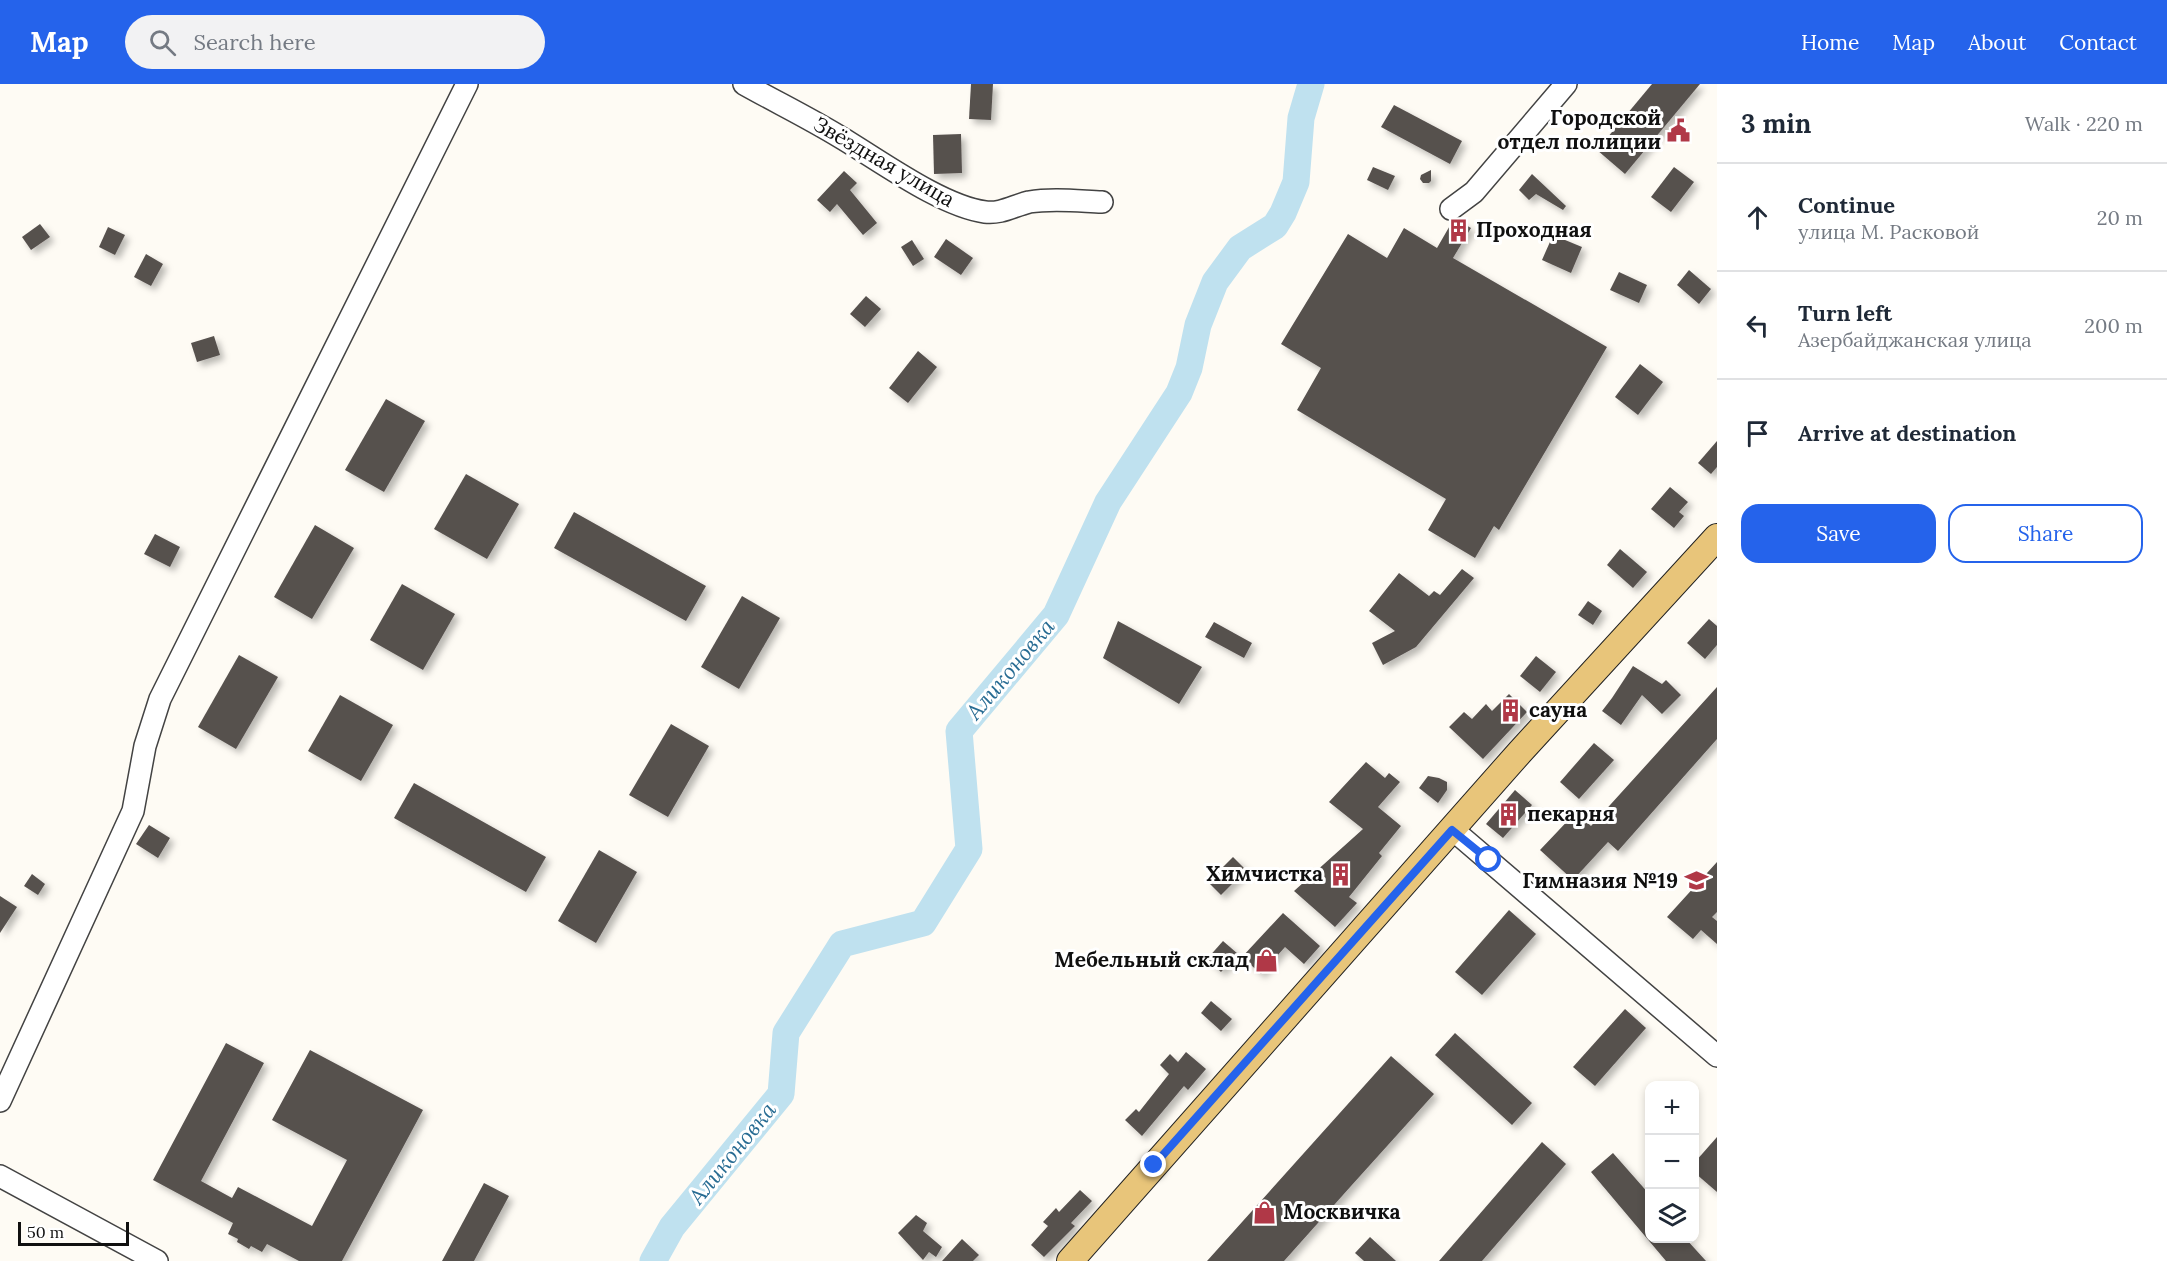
<!DOCTYPE html>
<meta charset="utf-8">
<style>
:root{--surface:#fff;--page:#f2f2f3;--text:#1f2937;--muted:#747a83;--line:#e0e1e3;--accent:#2563eb}
body{margin:0;font-family:Lora,serif;background:var(--page);color:var(--text)}
.controls{position:absolute;right:18px;bottom:18px;display:grid;overflow:hidden;border-radius:12px;box-shadow:0 3px 9px #0003}
.controls button{width:54px;height:54px;display:grid;place-items:center;padding:0;border:0;border-bottom:2px solid var(--line);background:var(--surface);color:var(--text);font:30px sans-serif}
.scale{position:absolute;left:18px;bottom:15px;width:111px;box-sizing:border-box;padding-left:6px;border:3px solid #101010;border-top:0;font-size:16px;line-height:21px;white-space:nowrap;color:#101010;-webkit-text-stroke:4px #fff;paint-order:stroke}
.stop{position:absolute;width:18px;height:18px;margin:-14px;border:4px solid #2563eb;border-radius:50%;background:#fff}
.stop.end{background:#2563eb;border-color:#fff;box-shadow:0 2px 6px #0008}
.list{margin:0;padding:0;list-style:none}
h2{display:flex;justify-content:space-between;align-items:center;height:78px;margin:0;padding:0 24px;font-size:26px}
h2 small{font-size:20px;font-weight:400;color:var(--muted)}
.list li{display:grid;grid-template-columns:39px 1fr auto;gap:18px;align-items:center;box-sizing:border-box;height:108px;padding:0 24px;border-top:2px solid var(--line)}
.list b{display:block;font-size:22px;white-space:nowrap}
.list p{margin:0;font-size:20px;white-space:nowrap;color:var(--muted)}
.list em{font-size:20px;font-style:normal;color:var(--muted)}
.actions{display:flex;gap:12px;padding:18px 24px}
.actions a{flex:1;padding:14px 0;border:2px solid var(--accent);border-radius:18px;text-align:center;font-size:21px;color:var(--accent)}
.actions .main{background:var(--accent);color:#fff}
.icon{flex:none;width:33px;height:33px;fill:none;stroke:currentColor;stroke-width:2;stroke-linecap:round;stroke-linejoin:round}
.map{position:relative;flex:none;width:1717px;height:1177px;overflow:hidden}
header{display:flex;align-items:center;gap:36px;box-sizing:border-box;height:84px;padding:0 30px;background:var(--accent);color:#fff}
header strong{font-size:28px}
nav{display:flex;gap:33px;margin-inline-start:auto;font-size:21px}
.search{width:420px;height:54px;background:var(--page);display:flex;align-items:center;gap:15px;box-sizing:border-box;padding:0 21px;border-radius:33px;color:var(--muted);font-size:22px}
main{display:flex}
aside{flex:1;background:var(--surface)}
.map>svg:first-child{display:block}
.lines{fill:none;stroke-linecap:round;stroke-linejoin:round}
.river{stroke:#bfe1ef;stroke-width:27}
.building{fill:#57514e;filter:url(#shadow)}
.minor-casing{stroke:#434343;stroke-width:24}
.major-casing{stroke:#212121;stroke-width:28}
.minor{stroke:#fff;stroke-width:21}
.major{stroke:#e8c57a;stroke-width:26}
.route{stroke:#2563eb;stroke-width:8}
.labels{text-anchor:middle;stroke-width:6;stroke-linejoin:round;paint-order:stroke}
.poi-label{font-size:21px;font-weight:bold;fill:#101010;stroke:#fff;text-anchor:end}
.street-label{font-size:21px;fill:#101010;stroke:#fff}
.water-label{font-size:22px;font-style:italic;fill:#286c93;stroke:#fff}
</style>
<header>
<strong>Map</strong>
<div class="search"><svg class="icon" aria-label="search" viewBox="0 0 24 24"><circle cx="10" cy="10" r="6"/><path d="M15 15l6 6"/></svg>Search here</div>
<nav><a>Home</a><a>Map</a><a>About</a><a>Contact</a></nav>
</header>
<main>
<div class="map">
<svg width="1717" height="1177" viewBox="0 0 1717 1177">
<defs>
<filter id="shadow"><feDropShadow dx="4.5" dy="4.5" stdDeviation="3" flood-color="#0004"/></filter>
</defs>
<rect width="100%" height="100%" fill="#fefbf4"/>
<g class="lines">
<polyline class="river" points="653,1177 672,1143 781,1010 786,949 842,860 923,839 969,765 959,647 1056,531 1108,418 1179,309 1189,284 1198,241 1215,198 1240,164 1275,142 1283,129 1296,98 1301,34 1311,0"/>
</g>
<g class="building">
<polygon points="971,0 993,0 991,36 969,35"/>
<polygon points="1652,0 1700,0 1625,90 1597,66"/>
<polygon points="1394,21 1462,57 1450,80 1381,43"/>
<polygon points="961,50 962,89 934,90 933,51"/>
<polygon points="1373,83 1395,92 1388,106 1367,96"/>
<polygon points="1674,83 1694,98 1671,128 1651,113"/>
<polygon points="1431,86 1431,97 1429,99 1423,99 1420,95 1421,91"/>
<polygon points="844,87 857,99 850,106 877,139 863,151 837,120 830,128 817,116"/>
<polygon points="1532,90 1566,122 1563,126 1536,110 1529,116 1519,106"/>
<polygon points="1457,136 1471,144 1453,174 1607,263 1499,446 1494,442 1475,474 1428,446 1446,415 1297,326 1321,284 1281,260 1348,150 1387,174 1404,144 1437,164 1452,138"/>
<polygon points="40,140 50,153 31,166 22,153"/>
<polygon points="108,143 125,151 115,171 99,163"/>
<polygon points="1553,151 1582,163 1571,189 1542,176"/>
<polygon points="946,155 973,174 961,191 934,173"/>
<polygon points="912,156 924,175 913,182 901,163"/>
<polygon points="146,170 163,180 151,202 134,193"/>
<polygon points="1689,186 1711,205 1699,220 1677,201"/>
<polygon points="1619,188 1647,201 1639,219 1610,206"/>
<polygon points="866,212 881,225 865,243 850,230"/>
<polygon points="214,252 220,271 197,278 191,259"/>
<polygon points="918,267 937,283 908,319 889,304"/>
<polygon points="1640,280 1663,298 1638,331 1615,313"/>
<polygon points="386,315 425,337 384,408 345,386"/>
<polygon points="1717,357 1717,383 1711,390 1698,379"/>
<polygon points="466,390 519,420 487,475 434,445"/>
<polygon points="1670,403 1688,418 1679,428 1684,432 1674,444 1651,425"/>
<polygon points="574,428 706,502 686,537 554,464"/>
<polygon points="315,441 354,464 312,535 274,513"/>
<polygon points="155,450 180,463 170,483 144,470"/>
<polygon points="1620,465 1647,488 1633,504 1607,481"/>
<polygon points="1462,485 1474,494 1416,563 1383,581 1372,559 1395,547 1369,527 1399,489 1429,512 1434,507 1440,511"/>
<polygon points="402,500 455,530 423,586 370,556"/>
<polygon points="742,512 780,534 739,605 701,583"/>
<polygon points="1588,517 1602,527 1593,541 1578,531"/>
<polygon points="1709,535 1717,542 1717,561 1705,575 1687,559"/>
<polygon points="1118,537 1202,583 1179,620 1103,574"/>
<polygon points="1214,538 1252,559 1244,574 1205,553"/>
<polygon points="239,571 278,593 236,665 198,643"/>
<polygon points="1536,572 1556,588 1540,608 1520,592"/>
<polygon points="1633,582 1662,600 1666,596 1681,611 1662,630 1642,611 1621,641 1602,627 1612,614"/>
<polygon points="1717,603 1717,655 1618,767 1608,758 1573,796 1540,766 1576,728 1591,742"/>
<polygon points="1509,610 1527,628 1483,675 1449,643 1464,628 1472,635 1486,620 1492,627"/>
<polygon points="340,611 393,641 361,697 308,667"/>
<polygon points="671,640 709,662 668,733 629,711"/>
<polygon points="1594,659 1614,676 1579,715 1560,698"/>
<polygon points="1366,678 1385,694 1389,689 1400,698 1378,723 1401,742 1379,769 1382,772 1349,813 1357,819 1335,843 1294,807 1363,745 1329,718"/>
<polygon points="1428,692 1439,694 1447,698 1447,706 1438,719 1419,704"/>
<polygon points="414,699 546,773 526,808 394,734"/>
<polygon points="1515,706 1532,721 1503,754 1486,740"/>
<polygon points="149,741 170,754 158,774 136,760"/>
<polygon points="599,766 637,788 596,859 558,837"/>
<polygon points="1233,773 1246,786 1221,811 1208,798"/>
<polygon points="1717,778 1717,828 1712,833 1717,837 1717,860 1701,846 1693,855 1667,833"/>
<polygon points="32,790 45,800 38,811 24,802"/>
<polygon points="0,812 17,823 0,849"/>
<polygon points="1509,826 1536,850 1482,911 1455,888"/>
<polygon points="1283,829 1320,862 1304,880 1285,863 1261,890 1242,873"/>
<polygon points="1223,857 1238,870 1221,888 1207,875"/>
<polygon points="1211,917 1232,935 1221,947 1201,929"/>
<polygon points="1625,925 1646,944 1595,1002 1573,983"/>
<polygon points="1455,949 1532,1019 1512,1041 1435,971"/>
<polygon points="226,959 264,979 201,1097 232,1114 238,1103 312,1142 347,1076 272,1036 310,966 423,1026 342,1177 299,1177 267,1160 262,1168 251,1162 249,1165 237,1158 238,1155 228,1150 233,1139 153,1096"/>
<polygon points="1186,968 1206,985 1188,1006 1184,1002 1142,1052 1125,1036 1136,1025 1139,1028 1169,990 1160,981 1170,970 1178,978"/>
<polygon points="1391,972 1434,1010 1351,1102 1284,1177 1207,1177"/>
<polygon points="1717,1053 1717,1108 1695,1089 1695,1078"/>
<polygon points="1542,1058 1566,1080 1482,1177 1439,1177"/>
<polygon points="1613,1069 1650,1111 1650,1155 1686,1155 1706,1177 1666,1177 1591,1088"/>
<polygon points="484,1099 509,1112 474,1177 442,1177"/>
<polygon points="1080,1106 1092,1117 1071,1139 1075,1142 1044,1173 1031,1161 1048,1142 1043,1138 1056,1124 1059,1128"/>
<polygon points="916,1131 927,1139 923,1147 942,1163 936,1173 929,1168 923,1176 898,1149"/>
<polygon points="1370,1153 1396,1177 1364,1177 1355,1169"/>
<polygon points="962,1155 979,1171 973,1177 942,1177"/>
</g>
<g class="lines">
<defs>
<g id="minor">
<path d="M 744,0 C 776,18 809,34 840,53 C 879,76 941,122 985,128 C 1001,130 1013,122 1029,118 C 1052,114 1078,117 1102,118"/>
<polyline points="1451,125 1474,108 1566,0"/>
<polyline points="1452,745 1717,972"/>
<polyline points="0,1017 133,727 145,662 160,615 467,0"/>
<polyline points="0,1092 157,1177"/>
</g>
<polyline id="major" points="1070,1177 1520,668 1717,453"/>
</defs>
<use href="#minor" class="minor-casing"/>
<use href="#major" class="major-casing"/>
<use href="#minor" class="minor"/>
<use href="#major" class="major"/>
</g>
<g class="lines">
<polyline class="route" points="1154,1081 1452,746 1489,776"/>
</g>
<defs>
<symbol id="civic-bare" viewBox="-9 -9 18 18"><path d="M-.6-6.5H3V-4.5H.6V-3L4-1V1h2V6H-6V1h2V-1L-.6-3ZM-1.2 2.5V6h2.4V2.5Z" fill="#b03847" stroke="#fff" stroke-width="2.5" paint-order="stroke"/></symbol>
<symbol id="building-bare" viewBox="-9 -9 18 18"><path d="M-4-6H4V6H1V3H-1V6H-4ZM-2.5-4.3h1.7v1.8h-1.7ZM.8-4.3h1.7v1.8H.8ZM-2.5-1h1.7V.8h-1.7ZM.8-1h1.7V.8H.8Z" fill="#b03847" stroke="#fff" stroke-width="2.5" paint-order="stroke"/></symbol>
<symbol id="school-bare" viewBox="-9 -9 18 18"><path d="M0-5L7-2L0 1L-7-2ZM-4 1L0 2.5L4 1V4Q0 6-4 4Z" fill="#b03847" stroke="#fff" stroke-width="2.5" paint-order="stroke"/></symbol>
<symbol id="shop-bare" viewBox="-9 -9 18 18"><path d="M-5-2.5h2.3a2.7 3.5 0 0 1 5.4 0H5L5.5 6h-11ZM-1.5-2.5h3a1.5 2.3 0 0 0-3 0Z" fill="#b03847" stroke="#fff" stroke-width="2.5" paint-order="stroke"/></symbol>
</defs>
<g fill-rule="evenodd">
<use href="#civic-bare" x="1662" y="30" width="33" height="33"/>
<use href="#building-bare" x="1442" y="130" width="33" height="33"/>
<use href="#building-bare" x="1494" y="610" width="33" height="33"/>
<use href="#building-bare" x="1492" y="714" width="33" height="33"/>
<use href="#building-bare" x="1324" y="774" width="33" height="33"/>
<use href="#school-bare" x="1680" y="780" width="33" height="33"/>
<use href="#shop-bare" x="1250" y="860" width="33" height="33"/>
<use href="#shop-bare" x="1248" y="1112" width="33" height="33"/>
</g>
<g class="labels">
<g class="poi-label">
<text x="1661" y="41">Городской<tspan x="1661" dy="24">отдел полиции</tspan></text>
<text x="1476" y="153" text-anchor="start">Проходная</text>
<text x="1529" y="633" text-anchor="start">сауна</text>
<text x="1527" y="737" text-anchor="start">пекарня</text>
<text x="1323" y="797">Химчистка</text>
<text x="1678" y="804">Гимназия №19</text>
<text x="1249" y="883">Мебельный склад</text>
<text x="1283" y="1135" text-anchor="start">Москвичка</text>
</g>
<g class="street-label">
<text transform="translate(884 78) rotate(30)" y="7">Звёздная улица</text>
</g>
<g class="water-label">
<text transform="translate(1010 585) rotate(-50)" y="8">Аликоновка</text>
<text transform="translate(732 1069) rotate(-51)" y="8">Аликоновка</text>
</g>
</g>
</svg>
<div class="controls">
<button>+</button>
<button>−</button>
<button><svg class="icon" aria-label="layers" viewBox="0 0 24 24"><path d="M12 4l9 5-9 5-9-5zM3 14l9 5 9-5"/></svg></button>
</div>
<div class="scale">50 m</div>
<div class="stop" style="left:1489px;top:776px"></div>
<div class="stop end" style="left:1154px;top:1081px"></div>
</div>
<aside>
<h2>3 min<small>Walk · 220 m</small></h2>
<ul class="list">
<li><svg class="icon" aria-label="ahead" viewBox="0 0 24 24"><path d="M12 20V5M6 11l6-6 6 6"/></svg><div><b>Continue</b><p>улица М. Расковой</p></div><em>20 m</em></li>
<li><svg class="icon" aria-label="left" viewBox="0 0 24 24"><path d="M17 20v-9H6M10 6l-5 5 5 5"/></svg><div><b>Turn left</b><p>Азербайджанская улица</p></div><em>200 m</em></li>
<li><svg class="icon" aria-label="arrive" viewBox="0 0 24 24"><path d="M6 21V4h12l-3 4 3 4H6"/></svg><div><b>Arrive at destination</b></div></li>
</ul>
<div class="actions"><a class="main">Save</a><a>Share</a></div>
</aside>
</main>
